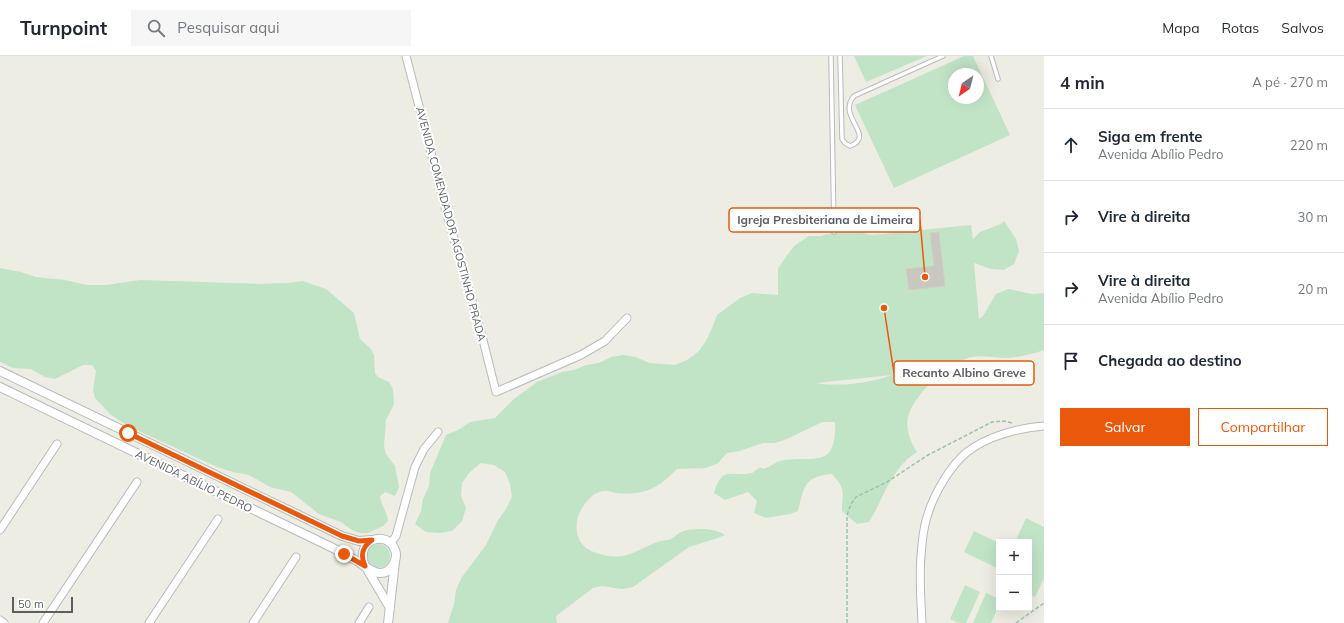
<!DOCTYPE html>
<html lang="pt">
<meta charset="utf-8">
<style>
:root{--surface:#fff;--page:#f6f6f7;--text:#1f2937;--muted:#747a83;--line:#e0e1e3;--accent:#ea580c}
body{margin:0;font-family:Mulish,sans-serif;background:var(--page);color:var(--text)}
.controls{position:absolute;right:12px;bottom:12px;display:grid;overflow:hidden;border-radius:0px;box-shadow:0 4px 16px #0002}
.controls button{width:36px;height:36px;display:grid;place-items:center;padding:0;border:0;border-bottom:1px solid var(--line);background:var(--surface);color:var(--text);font:20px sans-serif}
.compass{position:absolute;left:948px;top:12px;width:36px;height:36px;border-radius:50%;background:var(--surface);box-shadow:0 4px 16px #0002;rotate:215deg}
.scale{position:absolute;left:12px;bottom:10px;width:61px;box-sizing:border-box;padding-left:4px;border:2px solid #5b5e63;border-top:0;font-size:11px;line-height:14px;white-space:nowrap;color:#5b5e63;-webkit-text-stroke:3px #fff;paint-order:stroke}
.stop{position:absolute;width:12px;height:12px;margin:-9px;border:3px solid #ea580c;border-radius:50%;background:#fff}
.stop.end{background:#ea580c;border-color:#fff;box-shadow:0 1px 4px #0008}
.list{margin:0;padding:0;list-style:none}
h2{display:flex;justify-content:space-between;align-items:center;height:52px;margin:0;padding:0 16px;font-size:17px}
h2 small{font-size:13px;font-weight:400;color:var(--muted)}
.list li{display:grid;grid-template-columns:26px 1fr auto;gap:12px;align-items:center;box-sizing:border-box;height:72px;padding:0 16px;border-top:1px solid var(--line)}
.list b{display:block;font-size:15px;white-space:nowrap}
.list p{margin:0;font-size:13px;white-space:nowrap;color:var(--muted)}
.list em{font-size:13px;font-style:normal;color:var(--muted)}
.actions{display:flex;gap:8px;padding:12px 16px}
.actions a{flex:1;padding:9px 0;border:1px solid var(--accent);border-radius:0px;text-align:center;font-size:14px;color:var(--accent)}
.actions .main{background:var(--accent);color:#fff}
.icon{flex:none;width:22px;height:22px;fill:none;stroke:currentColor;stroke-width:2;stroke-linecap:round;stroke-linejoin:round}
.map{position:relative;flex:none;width:1044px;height:567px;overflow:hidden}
header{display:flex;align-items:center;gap:24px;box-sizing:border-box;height:56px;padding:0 20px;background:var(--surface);border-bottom:1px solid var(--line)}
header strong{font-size:19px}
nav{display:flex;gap:22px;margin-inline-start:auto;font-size:14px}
.search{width:280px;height:36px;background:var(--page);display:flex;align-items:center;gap:10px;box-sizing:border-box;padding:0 14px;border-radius:0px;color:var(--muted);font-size:15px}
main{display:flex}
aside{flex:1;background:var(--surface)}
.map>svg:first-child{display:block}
.green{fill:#c1e4c7;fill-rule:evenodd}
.building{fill:#c8c7c0;stroke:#d2cfc2}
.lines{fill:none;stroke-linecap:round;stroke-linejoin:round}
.service-casing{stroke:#b8babf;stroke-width:5.5}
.minor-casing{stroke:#b8babf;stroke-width:9}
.tertiary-casing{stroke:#b8babf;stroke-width:10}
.path{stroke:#9bc4ad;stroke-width:1.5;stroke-dasharray:4 2;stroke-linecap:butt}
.service{stroke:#fff;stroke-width:3.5}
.minor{stroke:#fff;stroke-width:7}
.tertiary{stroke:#fff;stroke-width:8}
.route{stroke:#ea580c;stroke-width:5}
.labels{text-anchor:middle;stroke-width:4;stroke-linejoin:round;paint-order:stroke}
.street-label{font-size:11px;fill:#5b5e63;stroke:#fff}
.leader{fill:none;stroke:#e8590c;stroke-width:1.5}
.callout-dot{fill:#e8590c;stroke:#fff;stroke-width:1.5}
.callout{fill:#fff;stroke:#e8590c;stroke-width:1.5}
.callout-label{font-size:12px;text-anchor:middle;font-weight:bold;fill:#5b5e63}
</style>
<header>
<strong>Turnpoint</strong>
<div class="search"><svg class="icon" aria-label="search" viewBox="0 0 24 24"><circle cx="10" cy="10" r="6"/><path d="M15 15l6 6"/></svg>Pesquisar aqui</div>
<nav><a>Mapa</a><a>Rotas</a><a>Salvos</a></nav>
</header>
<main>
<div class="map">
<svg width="1044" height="567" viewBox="0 0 1044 567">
<rect width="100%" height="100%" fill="#edede3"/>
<g class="green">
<polygon points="854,0 927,0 866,26"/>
<path d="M 964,0 L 973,0 L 1010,79 L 894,132 L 855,49 ZM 954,18 L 978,18 L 978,42 L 954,42 Z"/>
<path d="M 1004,165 L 1016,183 L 1019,195 L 1014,208 L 1004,214 L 991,213 L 974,207 L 979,263 L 983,260 L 996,238 L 1008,233 L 1032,238 L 1044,237 L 1044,294 C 1033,298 1020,301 1008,302 C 995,302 980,298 968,302 C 946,310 914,338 908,361 C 905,372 911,387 917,396 C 891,412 884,442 869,466 L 857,468 L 842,455 C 842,435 847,435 832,418 C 804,420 804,431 798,455 L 790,458 L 766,462 L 754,457 L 757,445 L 748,436 L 725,444 L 714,437 C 723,408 731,422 752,417 C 754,416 757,413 759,412 C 764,411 761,414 766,412 C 769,411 773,408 777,406 C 808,396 837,419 835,366 L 822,366 L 787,383 L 775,387 L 763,387 L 740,395 L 727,397 L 718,407 L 706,412 L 677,413 C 667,423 656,433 642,436 C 633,438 624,438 615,437 C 612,436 607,434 603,435 C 595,436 589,442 584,449 C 577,459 574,471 579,483 C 582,490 589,495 597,497 C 624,506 633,496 657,486 C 661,484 667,485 671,483 C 676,480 679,476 684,475 C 694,472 716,472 725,479 L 715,483 L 689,491 L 633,531 L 622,533 L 602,530 L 593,532 L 556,560 L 557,567 L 448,567 L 454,548 L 456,534 L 462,521 L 486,489 L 498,464 L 506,453 L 512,441 L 510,428 L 505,416 L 494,409 L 481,407 L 470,416 L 462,427 L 461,440 L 466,452 L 462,465 L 452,475 L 439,477 L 426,476 L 415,468 L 421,455 L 423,443 L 429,430 L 430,417 L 446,379 L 458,374 L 470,366 L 495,362 L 514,343 L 537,326 L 562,316 L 574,314 L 586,309 L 599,307 L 611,301 L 623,299 L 636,301 L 649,307 L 675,309 L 687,304 L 698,296 L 706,285 L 712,272 L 717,259 L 740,242 L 752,237 L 778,239 L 778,212 L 794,190 L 809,180 L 820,180 L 832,177 L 847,170 L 867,178 L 872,179 L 971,169 L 973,183 L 980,176 L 1001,168 ZM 892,319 C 872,327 838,331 816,327 Z"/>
<path d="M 0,212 L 21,216 L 36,221 L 65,224 L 87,229 L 106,229 L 140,224 L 263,228 L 287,227 L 303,225 L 326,233 L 354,257 L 360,283 L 371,293 L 374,299 L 375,317 L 378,321 L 389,326 L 393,333 L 394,348 L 386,364 L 384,390 L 386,398 L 395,410 L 399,431 L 395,440 L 385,436 L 380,440 C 381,449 387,456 388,465 L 383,470 L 368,477 L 360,477 L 352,474 L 341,466 L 319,458 L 291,436 L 270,431 L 249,419 L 233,416 L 217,411 L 128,370 L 110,358 L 95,342 L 93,334 L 96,315 L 92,309 L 83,309 L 55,323 L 45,321 L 31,313 L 13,312 L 0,306 Z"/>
<polygon points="1026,462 1044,471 1044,522 1035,541 1029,538 1029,486 1015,486"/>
<polygon points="974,475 999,487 999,507 997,512 964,496"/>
<circle cx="378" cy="500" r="12"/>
<polygon points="965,529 980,536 966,567 959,567 950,563"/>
<polygon points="986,537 999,543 999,549 991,567 973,567"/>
</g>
<polygon class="building" points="939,176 945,230 909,234 906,213 934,210 930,177"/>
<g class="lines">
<defs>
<g id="service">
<polyline points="831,0 834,176"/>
<path d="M 840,0 L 842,83 L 845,87 L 850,90 C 877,80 836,61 854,40 L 943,0"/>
<polyline points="991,0 998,23"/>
</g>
<g id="minor">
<polyline points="406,0 448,162 480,272 496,336 581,299 605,285 627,262"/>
<polyline points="0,474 57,388"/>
<polyline points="391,487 396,480 415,411 424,393 438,376"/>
<polyline points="0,564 4,567"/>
<polyline points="43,567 137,426"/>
<polyline points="149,567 218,463"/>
<polyline points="253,567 296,501"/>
<polyline points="359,567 369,551"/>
<path d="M 922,567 C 921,545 919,522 921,500 C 922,486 923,471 928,458 C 934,438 950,410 967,396 C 988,380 1018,372 1044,370"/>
</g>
<g id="tertiary">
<polyline points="0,315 342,480 359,485 371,484"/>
<path d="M 0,331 L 335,493 C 342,497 350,501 357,505 C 368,512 382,526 393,509 C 396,504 397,499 395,494 C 387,473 354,483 365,510"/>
<polyline points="367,513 390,552"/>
<polyline points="388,567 395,506"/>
</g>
</defs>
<use href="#service" class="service-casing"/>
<use href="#minor" class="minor-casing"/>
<use href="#tertiary" class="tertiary-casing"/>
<g class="path">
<polyline points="847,567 847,459 851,448 856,441 887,426 928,399 992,366 1004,365 1012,367"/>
<polyline points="1016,567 1044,547"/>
</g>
<use href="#service" class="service"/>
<use href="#minor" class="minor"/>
<use href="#tertiary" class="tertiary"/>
</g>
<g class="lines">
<path class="route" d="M 128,377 L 342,480 L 359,485 L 372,484 C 362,491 360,499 365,510 L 344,498"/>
</g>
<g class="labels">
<g class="street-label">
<text transform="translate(451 168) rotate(75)" y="4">AVENIDA COMENDADOR AGOSTINHO PRADA</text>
<text transform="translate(194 425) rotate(26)" y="4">AVENIDA ABÍLIO PEDRO</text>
</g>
</g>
<path class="leader" d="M925 221L920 164M884 252L894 317"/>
<g class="callout-dot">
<circle cx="925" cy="221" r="4"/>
<circle cx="884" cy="252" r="4"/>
</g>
<g class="callout">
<rect x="729" y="152" width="191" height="24" rx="4"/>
<rect x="894" y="305" width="140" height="24" rx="4"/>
</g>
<g class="callout-label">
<text x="825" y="168">Igreja Presbiteriana de Limeira</text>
<text x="964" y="321">Recanto Albino Greve</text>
</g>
</svg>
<div class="controls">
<button>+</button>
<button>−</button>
</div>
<svg class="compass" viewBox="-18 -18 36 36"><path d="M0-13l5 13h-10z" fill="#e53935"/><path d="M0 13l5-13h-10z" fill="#747a83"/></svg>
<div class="scale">50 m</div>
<div class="stop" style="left:128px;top:377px"></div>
<div class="stop end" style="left:344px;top:498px"></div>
</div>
<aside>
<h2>4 min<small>A pé · 270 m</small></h2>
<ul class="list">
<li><svg class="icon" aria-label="ahead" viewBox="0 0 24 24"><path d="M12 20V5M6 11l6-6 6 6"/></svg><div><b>Siga em frente</b><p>Avenida Abílio Pedro</p></div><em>220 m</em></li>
<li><svg class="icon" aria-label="right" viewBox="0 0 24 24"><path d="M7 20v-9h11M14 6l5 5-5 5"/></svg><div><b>Vire à direita</b></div><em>30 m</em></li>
<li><svg class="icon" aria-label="right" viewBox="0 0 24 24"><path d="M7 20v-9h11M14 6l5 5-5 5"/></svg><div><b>Vire à direita</b><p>Avenida Abílio Pedro</p></div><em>20 m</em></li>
<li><svg class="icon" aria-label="arrive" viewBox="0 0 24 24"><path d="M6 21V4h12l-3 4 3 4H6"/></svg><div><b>Chegada ao destino</b></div></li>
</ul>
<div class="actions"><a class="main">Salvar</a><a>Compartilhar</a></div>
</aside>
</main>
